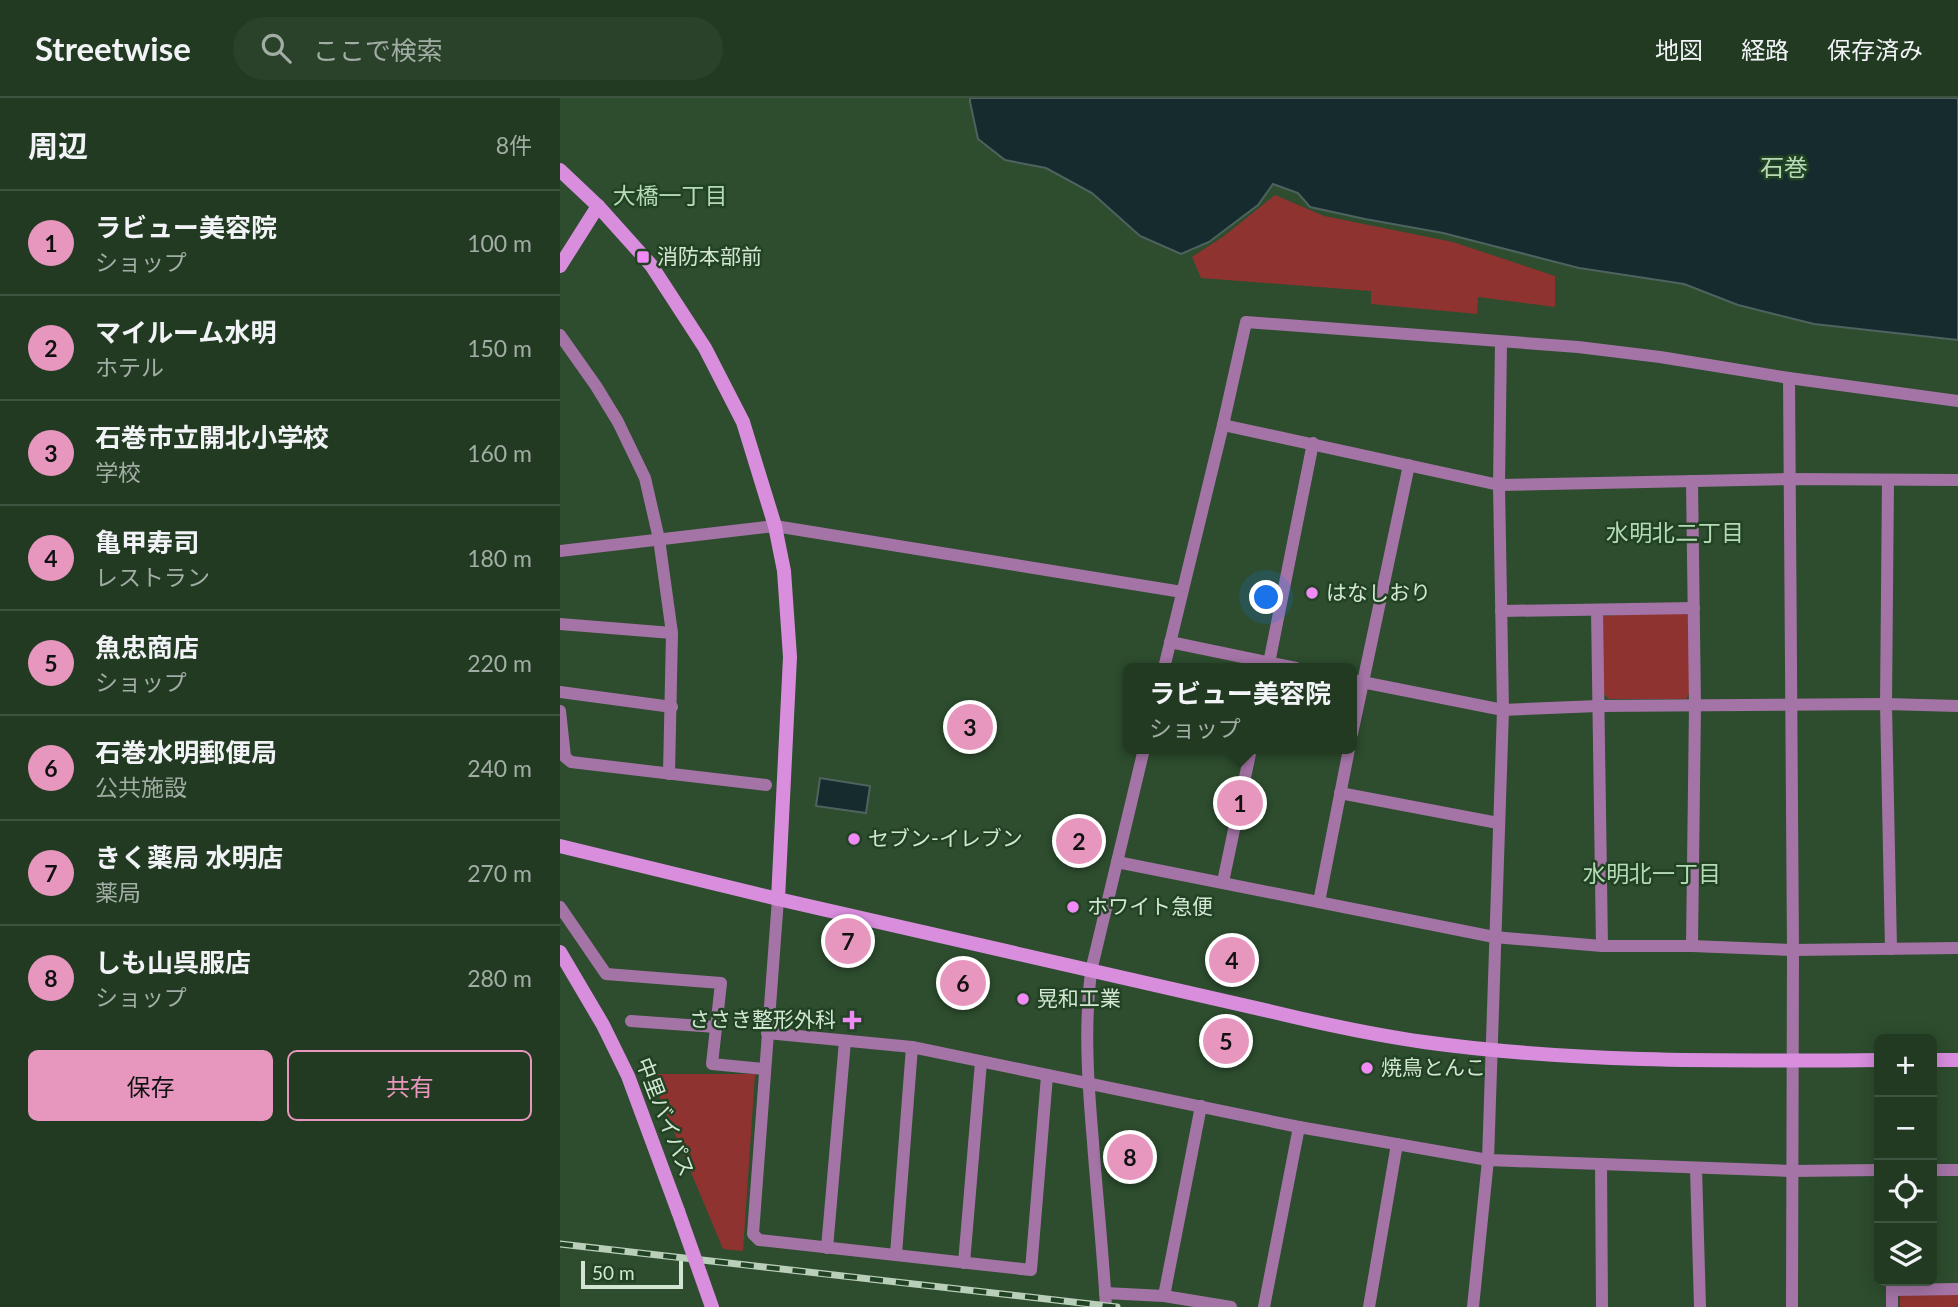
<!DOCTYPE html>
<html lang="ja">
<meta charset="utf-8">
<style>
:root{--surface:#223a22;--page:#2a412a;--text:#f1f3f6;--muted:#a2ada5;--line:#3f5440;--accent:#e797bd}
body{margin:0;font-family:Lato,"Noto Sans JP",sans-serif;background:var(--page);color:var(--text)}
.controls{position:absolute;right:21px;bottom:21px;display:grid;overflow:hidden;border-radius:10px;box-shadow:0 4px 18px #0003}
.controls button{width:63px;height:63px;display:grid;place-items:center;padding:0;border:0;border-bottom:2px solid var(--line);background:var(--surface);color:var(--text);font:35px sans-serif}
.scale{position:absolute;left:21px;bottom:18px;width:102px;box-sizing:border-box;padding-left:7px;border:4px solid #d3e6d3;border-top:0;font-size:19px;line-height:24px;white-space:nowrap;color:#d3e6d3;-webkit-text-stroke:5px #224224;paint-order:stroke}
.you{position:absolute;left:707px;top:500px;width:24px;height:24px;margin:-18px;border:5px solid #fff;border-radius:50%;background:#1a73e8;box-shadow:0 0 0 10px #1a73e833}
.badge{display:grid;place-items:center;width:46px;height:46px;border-radius:50%;background:var(--accent);color:#111;font-size:23px;font-weight:700}
.pin{position:absolute;translate:-50% -50%;border:4px solid #fff;box-shadow:0 2px 7px #0006}
.popup{position:absolute;left:563px;top:565px;width:234px;height:91px;box-sizing:border-box;display:grid;place-content:center;border-radius:10px;background:var(--surface);filter:drop-shadow(0 2px 5px #0005);font-size:23px;white-space:nowrap;color:var(--muted)}
.popup b{font-size:26px;color:var(--text)}
.popup::after{content:'';position:absolute;left:50%;top:100%;margin-left:-14px;border:14px solid transparent;border-top-color:var(--surface)}
.list{margin:0;padding:0;list-style:none}
h2{display:flex;justify-content:space-between;align-items:center;height:91px;margin:0;padding:0 28px;font-size:30px}
h2 small{font-size:23px;font-weight:400;color:var(--muted)}
.list li{display:grid;grid-template-columns:46px 1fr auto;gap:21px;align-items:center;box-sizing:border-box;height:105px;padding:0 28px;border-top:2px solid var(--line)}
.list b{display:block;font-size:26px;white-space:nowrap}
.list p{margin:0;font-size:23px;white-space:nowrap;color:var(--muted)}
.list em{font-size:23px;font-style:normal;color:var(--muted)}
.actions{display:flex;gap:14px;padding:21px 28px}
.actions a{flex:1;padding:16px 0;border:2px solid var(--accent);border-radius:10px;text-align:center;font-size:24px;color:var(--accent)}
.actions .main{background:var(--accent);color:#111}
.icon{flex:none;width:38px;height:38px;fill:none;stroke:currentColor;stroke-width:2;stroke-linecap:round;stroke-linejoin:round}
.map{position:relative;flex:none;width:1398px;height:1209px;overflow:hidden}
header{display:flex;align-items:center;gap:42px;box-sizing:border-box;height:98px;padding:0 35px;background:var(--surface);border-bottom:2px solid var(--line)}
header strong{font-size:33px}
nav{display:flex;gap:38px;margin-inline-start:auto;font-size:24px}
.search{width:490px;height:63px;background:var(--page);display:flex;align-items:center;gap:18px;box-sizing:border-box;padding:0 24px;border-radius:38px;color:var(--muted);font-size:26px}
main{display:flex}
aside{flex:1;background:var(--surface)}
.map>svg:first-child{display:block}
.green{fill:#8f3330}
.water{fill:#152b2e;stroke:#4e6360;stroke-width:2}
.lines{fill:none;stroke-linecap:round;stroke-linejoin:round}
.street{stroke:#a474a6;stroke-width:12}
.secondary{stroke:#d98ddd;stroke-width:14}
.rail-casing{stroke:#bacfba;stroke-width:7}
.rail{stroke:#224224;stroke-width:4.5;stroke-dasharray:13;stroke-linecap:butt}
.secondary-bridge{stroke:#d98ddd;stroke-width:14}
.poi-dot{fill:#f08bf5;stroke:#224224;stroke-width:2.5}
.labels{text-anchor:middle;stroke-width:5;stroke-linejoin:round;paint-order:stroke}
.poi-label{font-size:21px;fill:#d3e6d3;stroke:#224224;text-anchor:start}
.street-label{font-size:21px;fill:#d3e6d3;stroke:#224224}
.neighbourhood-label{font-size:23px;fill:#b5dab5;stroke:#224224}
.quarter-label{font-size:24px;fill:#b5dab5;stroke:#224224}
</style>
<header>
<strong>Streetwise</strong>
<div class="search"><svg class="icon" aria-label="search" viewBox="0 0 24 24"><circle cx="10" cy="10" r="6"/><path d="M15 15l6 6"/></svg>ここで検索</div>
<nav><a>地図</a><a>経路</a><a>保存済み</a></nav>
</header>
<main>
<aside>
<h2>周辺<small>8件</small></h2>
<ul class="list">
<li><span class="badge">1</span><div><b>ラビュー美容院</b><p>ショップ</p></div><em>100 m</em></li>
<li><span class="badge">2</span><div><b>マイルーム水明</b><p>ホテル</p></div><em>150 m</em></li>
<li><span class="badge">3</span><div><b>石巻市立開北小学校</b><p>学校</p></div><em>160 m</em></li>
<li><span class="badge">4</span><div><b>亀甲寿司</b><p>レストラン</p></div><em>180 m</em></li>
<li><span class="badge">5</span><div><b>魚忠商店</b><p>ショップ</p></div><em>220 m</em></li>
<li><span class="badge">6</span><div><b>石巻水明郵便局</b><p>公共施設</p></div><em>240 m</em></li>
<li><span class="badge">7</span><div><b>きく薬局 水明店</b><p>薬局</p></div><em>270 m</em></li>
<li><span class="badge">8</span><div><b>しも山呉服店</b><p>ショップ</p></div><em>280 m</em></li>
</ul>
<div class="actions"><a class="main">保存</a><a>共有</a></div>
</aside>
<div class="map">
<svg width="1398" height="1209" viewBox="0 0 1398 1209">
<rect width="100%" height="100%" fill="#2d4d2e"/>
<g class="green">
<polygon points="715,97 764,118 893,144 995,178 995,209 918,199 917,216 811,206 811,193 641,180 632,159 664,138"/>
<polygon points="1130,513 1131,592 1126,601 1049,601 1044,596 1042,518"/>
<polygon points="90,976 195,976 183,1153 163,1151"/>
<polygon points="1340,1194 1398,1195 1398,1209 1340,1209"/>
</g>
<g class="water">
<polygon points="410,0 1398,0 1398,242 1254,226 1178,207 1124,186 1019,170 883,135 805,121 750,109 738,95 713,86 698,107 649,144 621,156 580,138 532,95 486,70 445,62 418,41 410,4"/>
<polygon points="260,680 310,688 306,715 256,708"/>
</g>
<g class="lines">
<g class="street">
<polyline points="0,237 36,288 58,324 85,380 99,441 112,535 109,676"/>
<polyline points="1229,280 1233,852 1232,1209"/>
<polyline points="663,327 939,387 1229,381 1398,382"/>
<polyline points="1328,382 1326,606 1331,851"/>
<polyline points="1132,383 1135,607 1132,848"/>
<polyline points="0,453 215,428 622,494"/>
<polyline points="1037,512 1042,848"/>
<polyline points="941,513 1134,510"/>
<polyline points="0,526 112,535"/>
<polyline points="610,544 736,570"/>
<polyline points="604,570 663,327 686,224 1018,249 1100,259 1229,280 1398,303"/>
<polyline points="708,570 753,345"/>
<polyline points="792,582 943,612 1038,608 1326,606 1398,608"/>
<polyline points="0,594 112,609"/>
<polyline points="0,613 5,659 11,664 206,687"/>
<polyline points="792,636 849,367"/>
<polyline points="780,695 938,725"/>
<polyline points="557,764 934,839 1042,848 1132,848 1233,852 1398,850"/>
<polyline points="663,784 691,651"/>
<polyline points="218,801 193,1136 199,1142 471,1172 487,978"/>
<polyline points="759,804 789,651"/>
<polyline points="0,809 46,876 161,885 152,966 205,971"/>
<polyline points="71,923 156,929"/>
<polyline points="207,935 352,949 739,1029 928,1062 1232,1073 1319,1072"/>
<polyline points="1041,1066 1042,1209"/>
<polyline points="1136,1070 1140,1209"/>
<polyline points="1372,1072 1398,1072"/>
<polyline points="267,1150 285,943"/>
<polyline points="336,1156 352,949"/>
<polyline points="404,1165 421,964"/>
<polyline points="1332,1183 1332,1209"/>
<polyline points="1332,1192 1398,1191"/>
<polyline points="545,1195 604,1198 671,1209"/>
<polyline points="604,1198 641,1008"/>
<path d="M 546,1209 C 543,1154 537,1099 533,1044 C 528,986 524,930 531,873 L 584,651"/>
<polyline points="704,1209 739,1029"/>
<polyline points="809,1209 837,1046"/>
<polyline points="913,1209 928,1062 943,612 939,387 941,244"/>
</g>
<g class="secondary">
<polyline points="0,72 38,108 91,167 145,250 183,324 215,428 224,473 230,559 218,801"/>
<polyline points="0,168 38,108"/>
<path d="M 0,748 L 218,801 L 713,914 C 763,926 814,937 864,944 C 1015,965 1168,963 1319,962"/>
<polyline points="0,854 43,927 68,978 118,1113"/>
<polyline points="1372,962 1398,962"/>
</g>
<defs>
<polyline id="rail" points="0,1146 557,1209"/>
</defs>
<use href="#rail" class="rail-casing"/>
<use href="#rail" class="rail"/>
<polyline class="secondary-bridge" points="118,1113 152,1209"/>
</g>
<g class="poi-dot">
<rect x="76" y="152" width="14" height="14" rx="3.5"/>
<circle cx="752" cy="495" r="7"/>
<circle cx="294" cy="741" r="7"/>
<circle cx="513" cy="809" r="7"/>
<circle cx="463" cy="901" r="7"/>
<path d="M288.5 911.5h7v7h7v7h-7v7h-7v-7h-7v-7h7z"/>
<circle cx="807" cy="970" r="7"/>
</g>
<g class="labels">
<g class="poi-label">
<text x="97" y="166">消防本部前</text>
<text x="766" y="502">はなしおり</text>
<text x="308" y="748">セブン-イレブン</text>
<text x="527" y="816">ホワイト急便</text>
<text x="477" y="908">晃和工業</text>
<text x="276" y="929" text-anchor="end">ささき整形外科</text>
<text x="821" y="977">焼鳥とんこ</text>
</g>
<g class="street-label">
<text transform="translate(105 1019) rotate(69)" y="7">中里バイパス</text>
</g>
<g class="neighbourhood-label">
<text x="110" y="106">大橋一丁目</text>
<text x="1115" y="443">水明北二丁目</text>
<text x="1092" y="784">水明北一丁目</text>
</g>
<g class="quarter-label">
<text x="1224" y="78">石巻</text>
</g>
</g>
</svg>
<div class="controls">
<button>+</button>
<button>−</button>
<button><svg class="icon" aria-label="locate" viewBox="0 0 24 24"><circle cx="12" cy="12" r="6"/><path d="M12 2v4M12 18v4M2 12h4M18 12h4"/></svg></button>
<button><svg class="icon" aria-label="layers" viewBox="0 0 24 24"><path d="M12 4l9 5-9 5-9-5zM3 14l9 5 9-5"/></svg></button>
</div>
<div class="scale">50 m</div>
<div class="you"></div>
<div class="pin badge" style="left:680px;top:705px">1</div>
<div class="popup"><b>ラビュー美容院</b>ショップ</div>
<div class="pin badge" style="left:519px;top:743px">2</div>
<div class="pin badge" style="left:410px;top:629px">3</div>
<div class="pin badge" style="left:672px;top:862px">4</div>
<div class="pin badge" style="left:666px;top:943px">5</div>
<div class="pin badge" style="left:403px;top:885px">6</div>
<div class="pin badge" style="left:288px;top:843px">7</div>
<div class="pin badge" style="left:570px;top:1059px">8</div>
</div>
</main>
